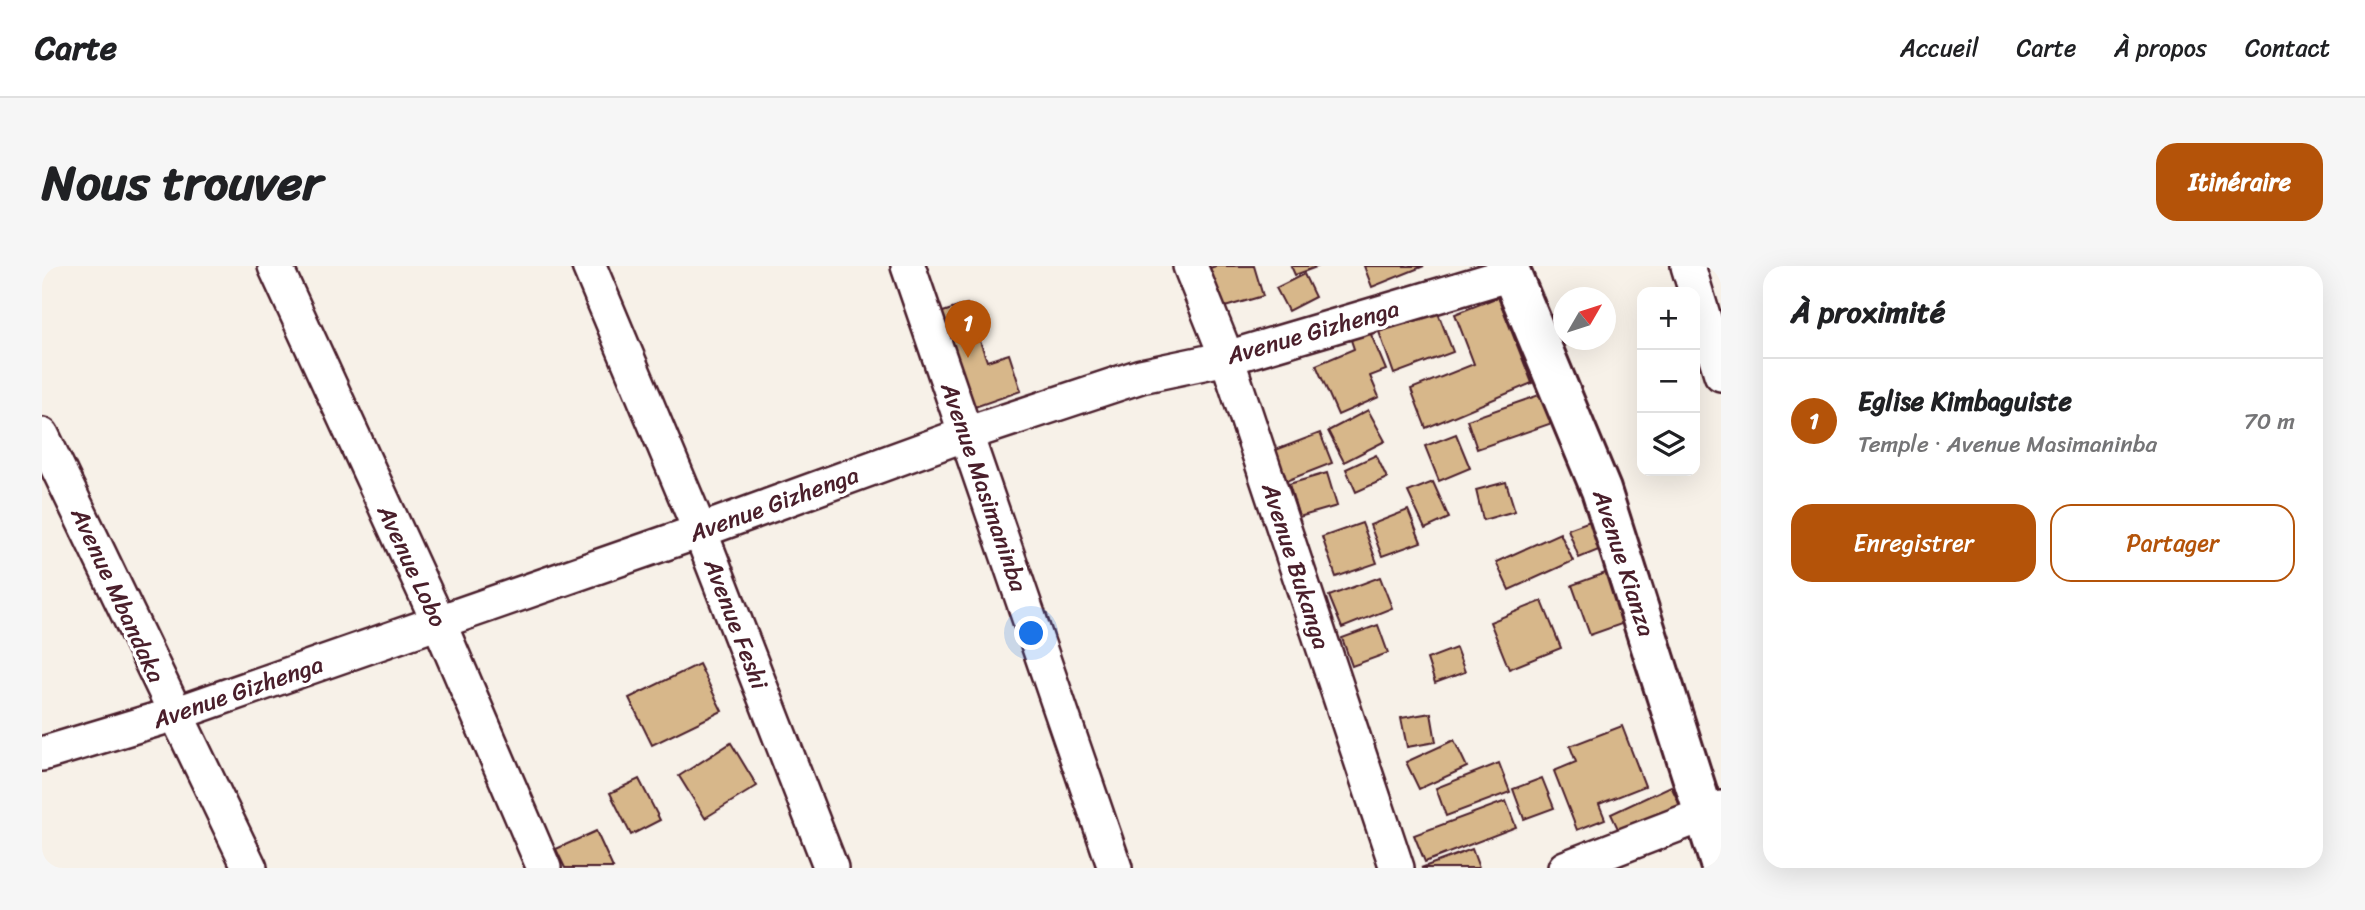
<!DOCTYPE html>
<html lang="fr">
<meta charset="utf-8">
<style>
:root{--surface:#fff;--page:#f6f6f6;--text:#202124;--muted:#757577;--line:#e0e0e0;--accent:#b45309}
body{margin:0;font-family:Sriracha,sans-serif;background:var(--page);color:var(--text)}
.controls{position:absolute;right:21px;top:21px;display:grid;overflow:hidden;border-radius:14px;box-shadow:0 7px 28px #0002}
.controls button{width:63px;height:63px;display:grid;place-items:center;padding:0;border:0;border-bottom:2px solid var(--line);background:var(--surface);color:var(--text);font:35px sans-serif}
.compass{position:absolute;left:1511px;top:21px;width:63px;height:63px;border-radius:50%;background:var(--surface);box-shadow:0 7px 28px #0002;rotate:51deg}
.you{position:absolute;left:990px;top:368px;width:24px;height:24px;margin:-18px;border:5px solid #fff;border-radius:50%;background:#1a73e8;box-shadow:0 0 0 10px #1a73e833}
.badge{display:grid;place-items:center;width:46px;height:46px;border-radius:50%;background:var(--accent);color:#fff;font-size:23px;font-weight:700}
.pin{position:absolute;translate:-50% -58px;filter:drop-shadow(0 2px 4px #0008)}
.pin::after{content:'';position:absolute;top:37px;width:24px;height:21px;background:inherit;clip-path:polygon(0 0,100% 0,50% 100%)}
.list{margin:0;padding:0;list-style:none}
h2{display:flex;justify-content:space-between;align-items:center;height:91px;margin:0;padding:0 28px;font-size:30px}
h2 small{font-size:23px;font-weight:400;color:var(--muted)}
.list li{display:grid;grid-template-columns:46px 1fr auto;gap:21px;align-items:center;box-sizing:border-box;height:126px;padding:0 28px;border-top:2px solid var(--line)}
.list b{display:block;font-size:26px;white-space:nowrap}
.list p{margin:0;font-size:23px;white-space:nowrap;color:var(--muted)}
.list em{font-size:23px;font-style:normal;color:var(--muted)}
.actions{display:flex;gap:14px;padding:21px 28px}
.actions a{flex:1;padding:16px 0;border:2px solid var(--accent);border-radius:21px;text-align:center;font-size:24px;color:var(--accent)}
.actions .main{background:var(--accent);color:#fff}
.icon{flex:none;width:38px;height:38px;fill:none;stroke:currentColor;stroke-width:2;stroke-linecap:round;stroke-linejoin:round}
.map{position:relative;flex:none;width:1679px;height:602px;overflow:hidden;border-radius:21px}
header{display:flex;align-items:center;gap:42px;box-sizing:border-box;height:98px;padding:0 35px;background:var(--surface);border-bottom:2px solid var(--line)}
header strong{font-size:33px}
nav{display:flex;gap:38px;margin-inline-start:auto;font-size:24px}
.intro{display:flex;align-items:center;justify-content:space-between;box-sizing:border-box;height:168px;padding:0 42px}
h1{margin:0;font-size:49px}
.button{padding:18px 32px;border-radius:21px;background:var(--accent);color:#fff;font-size:24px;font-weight:700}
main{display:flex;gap:42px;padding:0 42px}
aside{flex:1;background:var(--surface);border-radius:21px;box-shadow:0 7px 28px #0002}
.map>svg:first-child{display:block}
.building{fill:#d7b78a;stroke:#4a1f2b;stroke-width:2}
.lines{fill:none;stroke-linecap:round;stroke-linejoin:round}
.street-casing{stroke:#4a1f2b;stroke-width:38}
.secondary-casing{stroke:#4a1f2b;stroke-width:44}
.street{stroke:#fff;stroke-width:33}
.secondary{stroke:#fff;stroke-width:38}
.labels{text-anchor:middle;stroke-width:7;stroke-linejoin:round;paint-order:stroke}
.street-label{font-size:24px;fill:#4a1f2b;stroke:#fff}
</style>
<header>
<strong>Carte</strong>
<nav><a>Accueil</a><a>Carte</a><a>À propos</a><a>Contact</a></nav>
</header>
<div class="intro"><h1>Nous trouver</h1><a class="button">Itinéraire</a></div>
<main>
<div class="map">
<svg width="1679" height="602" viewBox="0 0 1679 602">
<rect width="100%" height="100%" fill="#f7f1e8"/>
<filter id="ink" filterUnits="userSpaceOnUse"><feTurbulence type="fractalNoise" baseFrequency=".0143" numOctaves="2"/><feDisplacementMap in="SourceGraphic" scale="14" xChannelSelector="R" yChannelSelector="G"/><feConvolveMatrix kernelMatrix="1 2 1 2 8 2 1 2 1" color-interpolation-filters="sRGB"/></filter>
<g filter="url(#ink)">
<g class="building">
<polygon points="1174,0 1212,0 1221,30 1176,43 1164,3"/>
<polygon points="1249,0 1277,0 1253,9"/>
<polygon points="1322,0 1382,0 1330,21"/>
<polygon points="1262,8 1273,31 1246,45 1234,22"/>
<polygon points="1456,31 1490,117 1384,162 1369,123 1432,98 1413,48"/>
<polygon points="925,38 945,95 967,88 979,125 927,143 895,48"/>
<polygon points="1393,39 1411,86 1352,108 1335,60"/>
<polygon points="1328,66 1344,104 1328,110 1337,131 1296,149 1274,99 1312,83 1309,74"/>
<polygon points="1506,126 1516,155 1435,183 1425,154"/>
<polygon points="1326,144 1343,175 1302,196 1286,165"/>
<polygon points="1278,167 1290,197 1244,215 1231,185"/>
<polygon points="1414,168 1428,202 1397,215 1383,180"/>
<polygon points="1334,189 1345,212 1314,226 1304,203"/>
<polygon points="1285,207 1295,240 1257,251 1247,218"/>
<polygon points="1391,216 1407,252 1383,263 1366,226"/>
<polygon points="1464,216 1473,245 1441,254 1434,224"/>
<polygon points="1366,244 1379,276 1340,290 1328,259"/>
<polygon points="1548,255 1559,283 1537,292 1526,263"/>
<polygon points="1320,257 1335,297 1294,311 1280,271"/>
<polygon points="1518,267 1531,295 1467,324 1454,296"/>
<polygon points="1569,305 1588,355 1548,369 1530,319"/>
<polygon points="1338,311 1350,342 1300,362 1287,330"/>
<polygon points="1500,335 1519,382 1467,403 1448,356"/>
<polygon points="1336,359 1346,387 1310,400 1300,372"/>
<polygon points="1414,382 1423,406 1393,417 1385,393"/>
<polygon points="657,398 680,445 610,479 587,432"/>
<polygon points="1389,447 1394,476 1365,481 1359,452"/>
<polygon points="1580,460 1603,520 1557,538 1563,553 1535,564 1512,505 1534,496 1528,480"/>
<polygon points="1412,474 1425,501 1377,523 1364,496"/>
<polygon points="689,477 715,520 663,552 637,510"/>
<polygon points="1457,497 1468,526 1404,550 1394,522"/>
<polygon points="1500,512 1512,542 1482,553 1471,523"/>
<polygon points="597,513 618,554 589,569 568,527"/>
<polygon points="1629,520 1638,539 1578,567 1569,548"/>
<polygon points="1464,535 1474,561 1383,596 1372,569"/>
<polygon points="554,565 571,602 523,602 514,583"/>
<polygon points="1430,583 1437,602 1379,602"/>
</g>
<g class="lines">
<defs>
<g id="street">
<polyline points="233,0 397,357 502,602"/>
<polyline points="547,0 658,265 789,602"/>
<polyline points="866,0 1073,602"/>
<polyline points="1148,0 1185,92 1355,602"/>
<polyline points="1646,0 1679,108"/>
<polyline points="0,169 208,602"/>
<polyline points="0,488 133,448 658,265 924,168 1099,110 1185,92 1469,8"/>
<polyline points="1523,602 1679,542"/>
</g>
<polyline id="secondary" points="1466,0 1559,224 1679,601"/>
</defs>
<use href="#street" class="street-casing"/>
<use href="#secondary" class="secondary-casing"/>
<use href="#street" class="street"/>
<use href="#secondary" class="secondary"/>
</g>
</g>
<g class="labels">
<g class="street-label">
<text transform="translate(1271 66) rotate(-16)" y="8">Avenue Gizhenga</text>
<text transform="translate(942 221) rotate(71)" y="8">Avenue Masimaninba</text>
<text transform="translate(732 238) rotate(-20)" y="8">Avenue Gizhenga</text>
<text transform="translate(1582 297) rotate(72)" y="8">Avenue Kianza</text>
<text transform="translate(370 300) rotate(65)" y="8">Avenue Lobo</text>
<text transform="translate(1254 300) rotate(72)" y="8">Avenue Bukanga</text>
<text transform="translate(76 329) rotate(65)" y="8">Avenue Mbandaka</text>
<text transform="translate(694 358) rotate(69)" y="8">Avenue Feshi</text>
<text transform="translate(196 426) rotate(-19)" y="8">Avenue Gizhenga</text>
</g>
</g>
</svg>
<div class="controls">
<button>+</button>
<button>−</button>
<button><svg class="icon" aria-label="layers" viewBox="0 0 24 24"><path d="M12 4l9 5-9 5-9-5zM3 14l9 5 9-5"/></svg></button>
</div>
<svg class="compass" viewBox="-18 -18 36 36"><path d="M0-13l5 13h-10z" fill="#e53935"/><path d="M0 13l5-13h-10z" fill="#757577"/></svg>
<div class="you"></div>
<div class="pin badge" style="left:926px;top:92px">1</div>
</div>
<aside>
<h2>À proximité<small></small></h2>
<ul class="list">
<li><span class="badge">1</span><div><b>Eglise Kimbaguiste</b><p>Temple · Avenue Masimaninba</p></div><em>70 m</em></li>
</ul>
<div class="actions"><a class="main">Enregistrer</a><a>Partager</a></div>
</aside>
</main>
